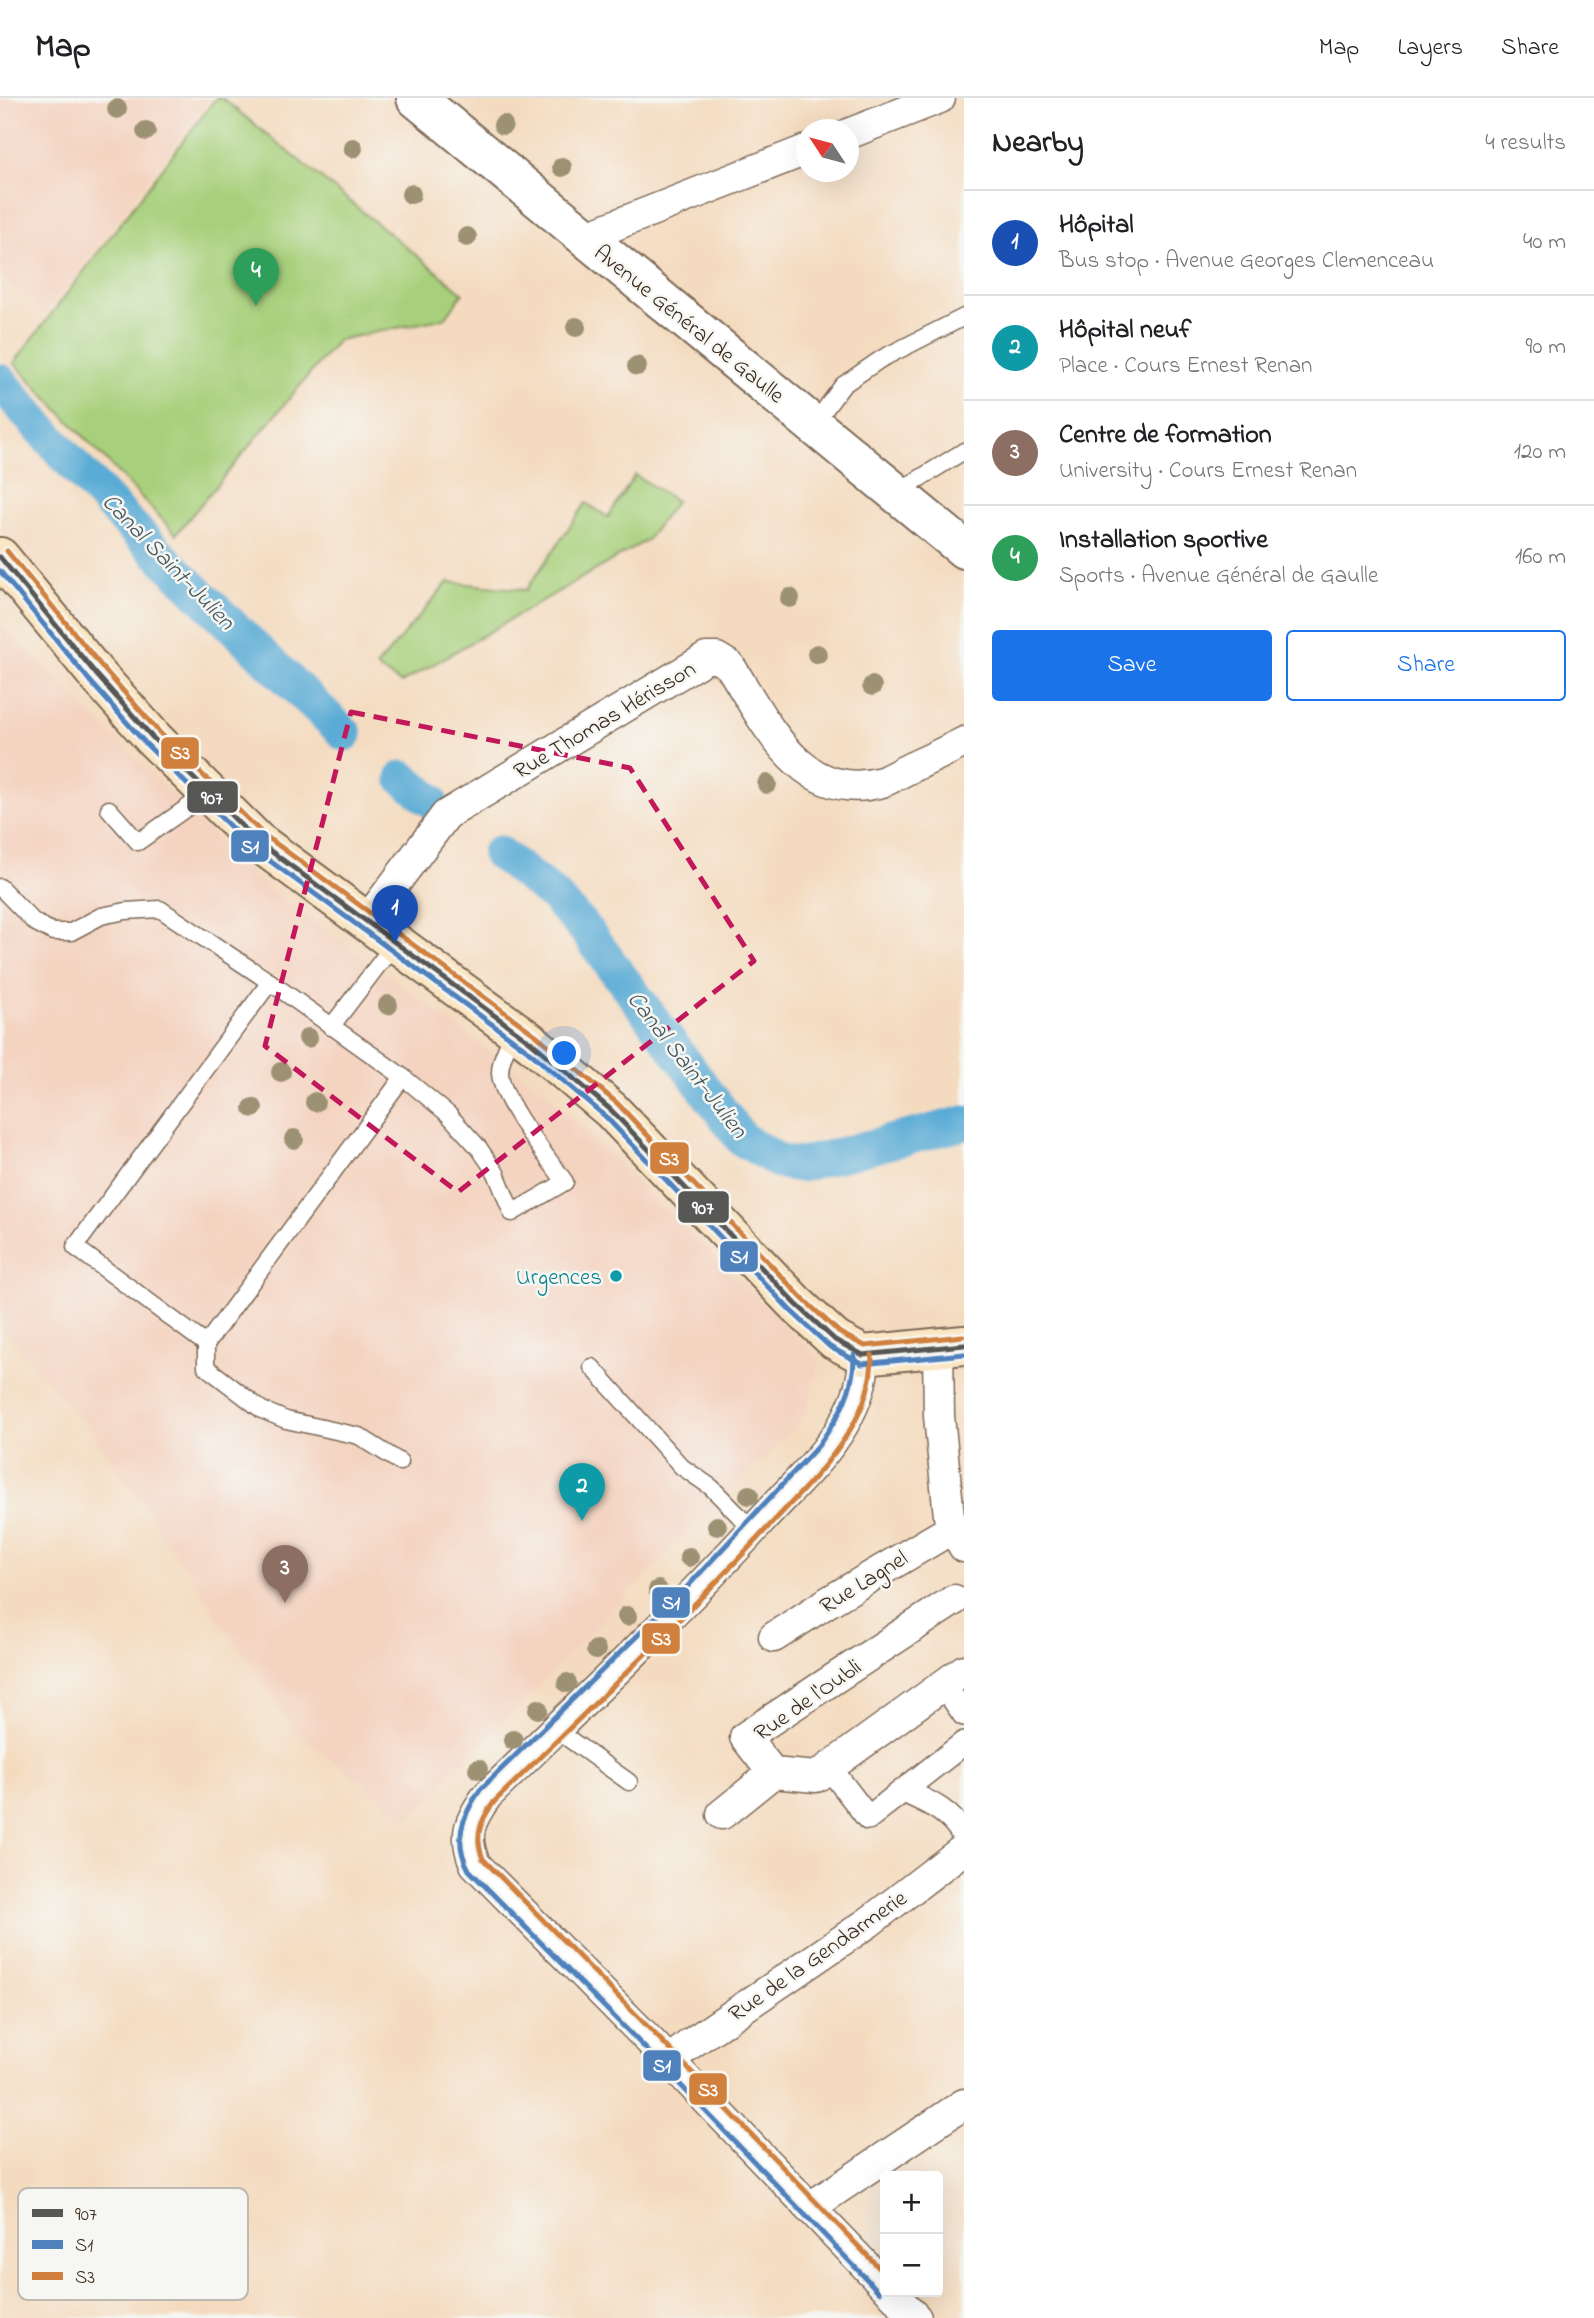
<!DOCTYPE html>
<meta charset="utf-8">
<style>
:root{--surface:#fff;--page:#f6f6f6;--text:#202124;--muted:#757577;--line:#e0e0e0;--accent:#1a73e8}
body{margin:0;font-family:"Indie Flower",sans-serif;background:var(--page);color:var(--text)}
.controls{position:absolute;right:21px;bottom:21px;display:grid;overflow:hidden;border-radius:7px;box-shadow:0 7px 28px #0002}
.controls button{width:63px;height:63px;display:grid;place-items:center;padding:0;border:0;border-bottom:2px solid var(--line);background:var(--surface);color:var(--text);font:35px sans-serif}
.compass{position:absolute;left:796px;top:21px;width:63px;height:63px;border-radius:50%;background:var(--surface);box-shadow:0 7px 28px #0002;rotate:306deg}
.you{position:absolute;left:565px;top:956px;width:24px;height:24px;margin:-18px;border:5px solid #fff;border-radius:50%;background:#1a73e8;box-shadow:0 0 0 10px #1a73e833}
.badge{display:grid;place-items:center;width:46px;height:46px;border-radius:50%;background:var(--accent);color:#fff;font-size:23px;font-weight:700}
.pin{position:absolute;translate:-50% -58px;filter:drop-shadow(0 2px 4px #0008)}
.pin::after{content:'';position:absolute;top:37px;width:24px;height:21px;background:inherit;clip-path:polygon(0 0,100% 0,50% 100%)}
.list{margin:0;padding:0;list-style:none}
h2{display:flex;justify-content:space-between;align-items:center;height:91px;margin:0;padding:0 28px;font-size:30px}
h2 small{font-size:23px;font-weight:400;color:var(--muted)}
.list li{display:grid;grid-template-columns:46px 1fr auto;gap:21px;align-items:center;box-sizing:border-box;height:105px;padding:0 28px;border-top:2px solid var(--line)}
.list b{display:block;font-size:26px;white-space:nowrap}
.list p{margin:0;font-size:23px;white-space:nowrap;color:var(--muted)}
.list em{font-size:23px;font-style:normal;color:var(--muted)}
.actions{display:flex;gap:14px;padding:21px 28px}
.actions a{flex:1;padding:16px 0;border:2px solid var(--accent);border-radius:7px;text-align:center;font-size:24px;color:var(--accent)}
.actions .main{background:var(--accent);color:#fff}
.map{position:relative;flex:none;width:964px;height:2220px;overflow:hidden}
header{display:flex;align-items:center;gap:42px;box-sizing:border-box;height:98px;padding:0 35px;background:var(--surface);border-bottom:2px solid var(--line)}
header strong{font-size:33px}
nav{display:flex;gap:38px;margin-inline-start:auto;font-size:24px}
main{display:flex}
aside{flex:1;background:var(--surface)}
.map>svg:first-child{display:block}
.built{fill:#f4d3c0}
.green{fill:#a8d07b;stroke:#727d4c;stroke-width:2}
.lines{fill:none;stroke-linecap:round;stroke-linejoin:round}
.canal{stroke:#5aabd5;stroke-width:35}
.service-casing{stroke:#7c6856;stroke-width:19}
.pedestrian-casing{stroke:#7c6856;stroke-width:26}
.minor-casing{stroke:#7c6856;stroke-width:33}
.tertiary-casing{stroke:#7c6856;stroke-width:42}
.secondary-casing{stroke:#7c6856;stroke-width:42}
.service{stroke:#fff;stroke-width:16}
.pedestrian{stroke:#fff;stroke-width:23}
.minor{stroke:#fff;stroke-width:30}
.tertiary{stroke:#fff;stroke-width:38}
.secondary{stroke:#fbe6c4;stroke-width:38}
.bus-1-casing{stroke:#f6f6f2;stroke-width:10}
.bus-2-casing{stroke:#f6f6f2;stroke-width:10}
.bus-3-casing{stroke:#f6f6f2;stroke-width:10}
.bus-1{stroke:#575756;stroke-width:5}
.bus-2{stroke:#4f81bd;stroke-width:5}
.bus-3{stroke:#d1803e;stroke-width:5}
.tree{fill:#9d9173}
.marked{fill:none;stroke:#c2185b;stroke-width:5;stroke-dasharray:14 9;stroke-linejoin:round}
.culture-dot{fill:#0f9aa8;stroke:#f6f6f2;stroke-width:2.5}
.labels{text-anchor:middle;stroke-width:5;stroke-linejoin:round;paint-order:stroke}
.street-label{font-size:23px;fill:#3b2a1e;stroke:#f6f6f2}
.culture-label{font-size:23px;fill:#0d838f;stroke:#f6f6f2;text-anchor:end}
.water-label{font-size:24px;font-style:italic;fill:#46575e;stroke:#f6f6f2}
.key{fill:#f6f6f2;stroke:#beb9b2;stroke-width:2}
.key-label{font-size:19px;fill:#3b2a1e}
.line-badge{stroke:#f6f6f2;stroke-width:2.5}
.badge-label{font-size:19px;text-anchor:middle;font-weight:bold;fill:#fff}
</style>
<header>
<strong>Map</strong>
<nav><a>Map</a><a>Layers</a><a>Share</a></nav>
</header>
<main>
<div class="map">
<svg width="964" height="2220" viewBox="0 0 964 2220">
<rect width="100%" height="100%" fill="#f6f6f2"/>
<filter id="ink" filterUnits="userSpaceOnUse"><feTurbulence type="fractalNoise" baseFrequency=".0143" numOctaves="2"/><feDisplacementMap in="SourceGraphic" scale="14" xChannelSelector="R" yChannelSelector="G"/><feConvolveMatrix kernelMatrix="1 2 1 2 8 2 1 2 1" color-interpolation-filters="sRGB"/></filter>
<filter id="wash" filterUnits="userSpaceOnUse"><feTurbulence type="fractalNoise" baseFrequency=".00686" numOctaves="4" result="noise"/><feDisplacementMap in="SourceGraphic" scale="28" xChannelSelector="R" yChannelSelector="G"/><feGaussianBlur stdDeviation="1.57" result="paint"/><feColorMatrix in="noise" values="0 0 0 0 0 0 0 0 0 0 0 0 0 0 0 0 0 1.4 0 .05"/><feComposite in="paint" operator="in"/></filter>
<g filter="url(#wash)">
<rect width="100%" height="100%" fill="#f4dbbf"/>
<g class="built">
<polygon points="0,0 210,0 45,217 0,176"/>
<polygon points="0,525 259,783 548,996 820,1262 805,1319 709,1414 407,1722 294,1631 92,1333 0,1229"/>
</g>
<g class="green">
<polygon points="216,0 222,0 463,195 445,220 338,242 176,436 14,265"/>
<polygon points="635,377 676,403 647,442 401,585 376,569 448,484 526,492 586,405 608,419"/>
</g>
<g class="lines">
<g class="canal">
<path d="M 0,283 C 105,410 226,522 345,636"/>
<polyline points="403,680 430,702"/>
<polyline points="499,755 552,796 584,830 742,1041 780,1064 800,1067 964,1025"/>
</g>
</g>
</g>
<g filter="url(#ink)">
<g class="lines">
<defs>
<g id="service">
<polyline points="814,326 843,287 881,261 964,219"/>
<polyline points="896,395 964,353"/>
<polyline points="109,711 138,744 208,695"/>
<path d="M 0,789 L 34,824 L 53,834 L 71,834 L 101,818 L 126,813 L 160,811 L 270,884 L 403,979 L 448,1016 L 479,1050 L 496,1075 L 512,1115 L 565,1084 C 547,1058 502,1005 500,975 C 500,960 509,946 515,933"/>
<polyline points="270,884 75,1149 206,1246 403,979"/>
<polyline points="331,929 395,845"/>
<polyline points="206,1246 206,1269 262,1312 286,1322 359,1338 400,1364"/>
<polyline points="592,1269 682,1369 711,1389 753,1432"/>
<polyline points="555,1631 629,1684"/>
</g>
<g id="pedestrian">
<polyline points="943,1586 964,1616"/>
<polyline points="829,1669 868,1720 964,1645"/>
<path d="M 904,1693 C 928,1704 951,1713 964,1738"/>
</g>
<g id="minor">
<polyline points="848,36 940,0"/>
<polyline points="585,139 806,52"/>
<path d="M 366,824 L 446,717 L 706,560 L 717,560 L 730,568 C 766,624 800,706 882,684 C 890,681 898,676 906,672 C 925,663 945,654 964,644"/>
<polyline points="938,1249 939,1318 949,1418 953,1430 964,1449"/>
<path d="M 863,1257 C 865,1282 856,1305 843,1327 C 822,1363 788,1393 760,1424 C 674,1519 579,1608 487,1698 C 469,1723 463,1737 475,1766 L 651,1944 L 885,2188"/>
<polyline points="774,1539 828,1504 953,1430"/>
<polyline points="773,1675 745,1639 954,1502"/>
<polyline points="773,1675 816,1679 964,1572"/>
<polyline points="722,1716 773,1675"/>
<polyline points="669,1963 690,1946 869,1824 964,1751"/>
<polyline points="809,2110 964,2006"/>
<polyline points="891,2194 916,2220"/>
</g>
<polyline id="tertiary" points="416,0 964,451"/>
<polyline id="secondary" points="0,459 96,576 154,641 257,743 532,945 611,1012 796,1206 835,1242 863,1257 964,1247"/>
</defs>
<use href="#service" class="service-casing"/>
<use href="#pedestrian" class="pedestrian-casing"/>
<use href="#minor" class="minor-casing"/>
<use href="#tertiary" class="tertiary-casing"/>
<use href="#secondary" class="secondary-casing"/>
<use href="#service" class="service"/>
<use href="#pedestrian" class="pedestrian"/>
<use href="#minor" class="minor"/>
<use href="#tertiary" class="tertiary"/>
<use href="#secondary" class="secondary"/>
<defs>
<polyline id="bus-1" points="0,459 96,576 154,641 257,743 532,945 611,1012 796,1206 835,1242 863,1257 964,1247"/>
<g id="bus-2">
<polyline points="0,473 89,582 147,647 251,749 527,952 605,1018 790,1212 830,1249 862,1266 964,1256"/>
<path d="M 854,1257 C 855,1292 838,1320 818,1348 L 688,1488 L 480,1692 C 462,1718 453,1743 469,1772 L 645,1950 L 879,2194"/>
</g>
<g id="bus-3">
<polyline points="7,453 103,570 160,635 263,736 537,938 617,1005 802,1200 840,1235 865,1248 963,1238"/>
<path d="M 872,1257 C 872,1284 864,1309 850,1332 C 825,1373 789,1406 757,1441 C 672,1532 583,1617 494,1704 C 480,1723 474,1738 483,1761 L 657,1938 L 885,2176"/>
</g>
</defs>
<use href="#bus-1" class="bus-1-casing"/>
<use href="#bus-2" class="bus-2-casing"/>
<use href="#bus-3" class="bus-3-casing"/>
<use href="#bus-1" class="bus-1"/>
<use href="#bus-2" class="bus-2"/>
<use href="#bus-3" class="bus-3"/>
</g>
<g class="tree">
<circle cx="117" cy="11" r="10"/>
<circle cx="503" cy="27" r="10"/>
<circle cx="146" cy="33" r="10"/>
<circle cx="353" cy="50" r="10"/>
<circle cx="562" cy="69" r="10"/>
<circle cx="411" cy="96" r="10"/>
<circle cx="467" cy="139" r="10"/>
<circle cx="576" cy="229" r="10"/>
<circle cx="637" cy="268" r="10"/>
<circle cx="790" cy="500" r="10"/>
<circle cx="817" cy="556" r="10"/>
<circle cx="872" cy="588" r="10"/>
<circle cx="767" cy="686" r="10"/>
<circle cx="388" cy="907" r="10"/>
<circle cx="308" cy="940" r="10"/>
<circle cx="281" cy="974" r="10"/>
<circle cx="315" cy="1004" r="10"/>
<circle cx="253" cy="1010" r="10"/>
<circle cx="294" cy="1041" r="10"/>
<circle cx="749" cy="1397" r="10"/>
<circle cx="717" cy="1428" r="10"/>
<circle cx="689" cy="1459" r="10"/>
<circle cx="658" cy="1492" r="10"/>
<circle cx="627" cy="1518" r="10"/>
<circle cx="596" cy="1552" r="10"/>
<circle cx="567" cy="1585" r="10"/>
<circle cx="538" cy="1611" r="10"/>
<circle cx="513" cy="1642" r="10"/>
<circle cx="478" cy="1671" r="10"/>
</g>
</g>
<path class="marked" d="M 351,614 L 630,670 L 754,863 L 458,1094 L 265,948 Z"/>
<circle class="culture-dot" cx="616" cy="1178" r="7"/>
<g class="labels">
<g class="street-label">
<text transform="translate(690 225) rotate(39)" y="8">Avenue Général de Gaulle</text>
<text transform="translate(604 621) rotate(-31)" y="8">Rue Thomas Hérisson</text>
<text transform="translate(863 1483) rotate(-32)" y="8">Rue Lagnel</text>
<text transform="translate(807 1601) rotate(-35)" y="8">Rue de l'Oubli</text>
<text transform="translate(817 1857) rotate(-35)" y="8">Rue de la Gendarmerie</text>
</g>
<g class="culture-label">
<text x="602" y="1186">Urgences</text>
</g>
<g class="water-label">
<text transform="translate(169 463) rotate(46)" y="8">Canal Saint-Julien</text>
<text transform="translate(688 966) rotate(52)" y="8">Canal Saint-Julien</text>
</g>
</g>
<rect x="18" y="2090" width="230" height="112" rx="10" class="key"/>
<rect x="32" y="2111" width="31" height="8" fill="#575756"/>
<rect x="32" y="2142" width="31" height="9" fill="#4f81bd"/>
<rect x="32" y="2174" width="31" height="8" fill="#d1803e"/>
<g class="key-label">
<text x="75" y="2122">907</text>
<text x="75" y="2153">S1</text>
<text x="75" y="2185">S3</text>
</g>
<g class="line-badge">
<rect x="160" y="638" width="40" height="34" rx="7" fill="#d1803e"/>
<rect x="186" y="682" width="53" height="34" rx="7" fill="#575756"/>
<rect x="230" y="731" width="40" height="34" rx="7" fill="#4f81bd"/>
<rect x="649" y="1043" width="41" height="34" rx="7" fill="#d1803e"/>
<rect x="677" y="1092" width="53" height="34" rx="7" fill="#575756"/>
<rect x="719" y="1142" width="40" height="33" rx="7" fill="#4f81bd"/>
<rect x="651" y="1488" width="40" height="33" rx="7" fill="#4f81bd"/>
<rect x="641" y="1524" width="40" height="33" rx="7" fill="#d1803e"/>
<rect x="642" y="1951" width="40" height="33" rx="7" fill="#4f81bd"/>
<rect x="688" y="1974" width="40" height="34" rx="7" fill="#d1803e"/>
</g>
<g class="badge-label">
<text x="180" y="661">S3</text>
<text x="212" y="706">907</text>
<text x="250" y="755">S1</text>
<text x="669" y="1067">S3</text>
<text x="703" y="1116">907</text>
<text x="739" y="1165">S1</text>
<text x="671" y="1511">S1</text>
<text x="661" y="1547">S3</text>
<text x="662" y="1974">S1</text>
<text x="708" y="1998">S3</text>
</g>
</svg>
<div class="controls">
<button>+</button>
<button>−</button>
</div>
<svg class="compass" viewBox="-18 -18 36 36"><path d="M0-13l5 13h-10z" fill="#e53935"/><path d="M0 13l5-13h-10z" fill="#757577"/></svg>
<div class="you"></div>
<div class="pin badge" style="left:395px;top:845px;background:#1a4fb4">1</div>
<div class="pin badge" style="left:582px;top:1423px;background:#0f9aa8">2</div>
<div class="pin badge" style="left:285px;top:1505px;background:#8d6e63">3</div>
<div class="pin badge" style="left:256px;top:208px;background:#2e9e5b">4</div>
</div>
<aside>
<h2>Nearby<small>4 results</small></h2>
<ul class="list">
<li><span class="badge" style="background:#1a4fb4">1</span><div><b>Hôpital</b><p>Bus stop · Avenue Georges Clemenceau</p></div><em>40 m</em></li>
<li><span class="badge" style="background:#0f9aa8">2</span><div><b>Hôpital neuf</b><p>Place · Cours Ernest Renan</p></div><em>90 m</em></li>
<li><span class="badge" style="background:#8d6e63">3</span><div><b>Centre de formation</b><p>University · Cours Ernest Renan</p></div><em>120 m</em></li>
<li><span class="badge" style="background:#2e9e5b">4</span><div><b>Installation sportive</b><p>Sports · Avenue Général de Gaulle</p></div><em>160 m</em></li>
</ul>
<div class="actions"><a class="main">Save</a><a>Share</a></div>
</aside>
</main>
